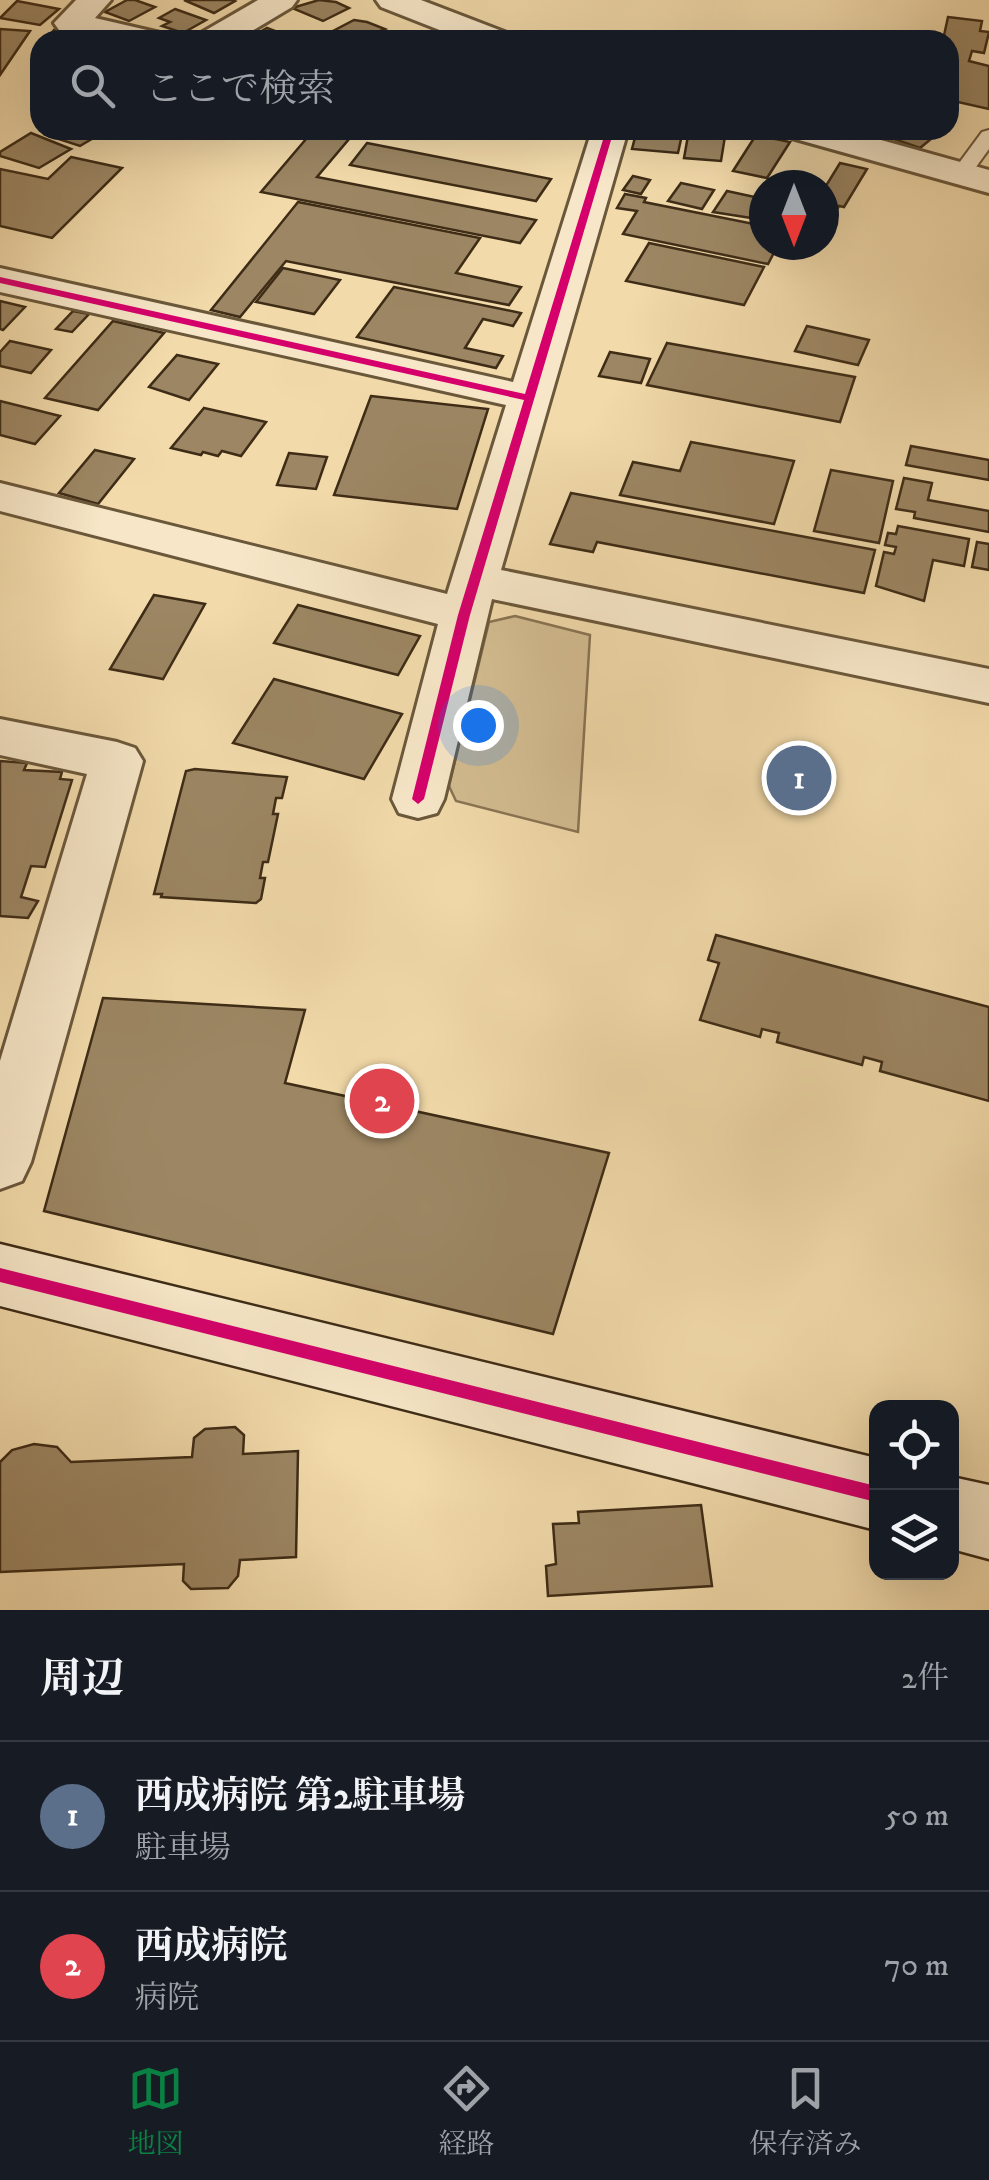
<!DOCTYPE html>
<html lang="ja">
<meta charset="utf-8">
<style>
:root{--surface:#171b24;--page:#20242c;--text:#f1f3f6;--muted:#9ea1a6;--line:#363941;--accent:#0b8043}
body{margin:0;font-family:"IM FELL DW Pica","Noto Serif JP",serif;background:var(--page);color:var(--text)}
.controls{position:absolute;right:30px;bottom:30px;display:grid;overflow:hidden;border-radius:20px;box-shadow:0 10px 40px #0002}
.controls button{width:90px;height:90px;display:grid;place-items:center;padding:0;border:0;border-bottom:2px solid var(--line);background:var(--surface);color:var(--text);font:50px sans-serif}
.compass{position:absolute;left:749px;top:170px;width:90px;height:90px;border-radius:50%;background:var(--surface);box-shadow:0 10px 40px #0002;rotate:180deg}
.you{position:absolute;left:478px;top:725px;width:35px;height:35px;margin:-25px;border:8px solid #fff;border-radius:50%;background:#1a73e8;box-shadow:0 0 0 15px #1a73e833}
.badge{display:grid;place-items:center;width:65px;height:65px;border-radius:50%;background:var(--accent);color:#fff;font-size:32px;font-weight:700}
.pin{position:absolute;translate:-50% -50%;border:5px solid #fff;box-shadow:0 2px 10px #0006}
.list{margin:0;padding:0;list-style:none}
h2{display:flex;justify-content:space-between;align-items:center;height:130px;margin:0;padding:0 40px;font-size:42px}
h2 small{font-size:32px;font-weight:400;color:var(--muted)}
.list li{display:grid;grid-template-columns:65px 1fr auto;gap:30px;align-items:center;box-sizing:border-box;height:150px;padding:0 40px;border-top:2px solid var(--line)}
.list b{display:block;font-size:38px;white-space:nowrap}
.list p{margin:0;font-size:32px;white-space:nowrap;color:var(--muted)}
.list em{font-size:32px;font-style:normal;color:var(--muted)}
.icon{flex:none;width:55px;height:55px;fill:none;stroke:currentColor;stroke-width:2;stroke-linecap:round;stroke-linejoin:round}
.map{position:relative;flex:none;width:989px;height:1610px;overflow:hidden}
.search{position:absolute;background:var(--surface);box-shadow:0 10px 40px #0002;left:30px;right:30px;top:30px;height:110px;display:flex;align-items:center;gap:25px;box-sizing:border-box;padding:0 35px;border-radius:30px;color:var(--muted);font-size:38px}
.sheet{height:430px;background:var(--surface)}
nav{display:flex;justify-content:space-around;align-items:center;box-sizing:border-box;height:140px;border-top:2px solid var(--line);background:var(--surface);font-size:28px;color:var(--muted)}
nav a{display:grid;justify-items:center;gap:5px}
nav .on{color:var(--accent)}
.map>svg:first-child{display:block}
.green{fill:#d3bc91;stroke:#887454;stroke-width:2.5}
.building{fill:#9c8663;stroke:#3e2c16;stroke-width:2.5}
.lines{fill:none;stroke-linecap:round;stroke-linejoin:round}
.lane-casing{stroke:#6b583b;stroke-width:4}
.street-casing{stroke:#6b583b;stroke-width:6}
.secondary-casing{stroke:#3e2c16;stroke-width:5}
.lane{fill:#f7e7c8;fill-rule:evenodd}
.street{fill:#f7e7c8;fill-rule:evenodd}
.secondary{fill:#f7e7c8;fill-rule:evenodd}
.cycleway-casing{stroke:#f7e7c8;stroke-width:7}
.cycleway{fill:#d6006c;fill-rule:evenodd}
</style>
<div class="map">
<svg width="989" height="1610" viewBox="0 0 989 1610">
<rect width="100%" height="100%" fill="#f2daaa"/>
<filter id="stains"><feTurbulence type="fractalNoise" baseFrequency=".002" numOctaves="4"/><feColorMatrix values="0 0 0 0 .2 0 0 0 0 .09 0 0 0 0 .02 0 0 0 .5 -.17"/></filter>
<radialGradient id="worn" r=".72"><stop offset=".6" stop-color="#630" stop-opacity="0"/><stop offset="1" stop-color="#630" stop-opacity=".3"/></radialGradient>
<polygon class="green" points="515,616 590,635 578,832 456,801 449,786 489,622"/>
<g class="building">
<polygon points="127,0 135,0 155,7 129,21 105,12"/>
<polygon points="184,0 233,0 235,1 214,13"/>
<polygon points="319,0 336,2 349,8 323,21 292,8"/>
<polygon points="17,1 59,9 40,25 0,18"/>
<polygon points="175,9 206,20 183,33 162,26 170,22 159,18"/>
<polygon points="948,17 982,21 980,31 989,32 984,53 972,51 969,61 989,66 989,109 949,100 949,40 943,40"/>
<polygon points="354,20 367,22 385,29 360,40 333,31"/>
<polygon points="267,28 288,36 280,40 236,40 248,39"/>
<polygon points="0,29 30,31 0,75"/>
<polygon points="54,30 100,40 46,40"/>
<polygon points="54,130 75,130 95,137 80,146 46,135"/>
<polygon points="637,130 683,130 678,153 632,149"/>
<polygon points="689,130 726,130 721,161 684,158"/>
<polygon points="868,130 925,130 937,134 920,148"/>
<polygon points="312,132 349,139 317,177 536,220 520,243 261,192"/>
<polygon points="31,133 71,149 39,168 0,156 0,152"/>
<polygon points="756,135 790,142 767,178 733,171"/>
<polygon points="367,143 551,179 536,201 350,165"/>
<polygon points="71,157 122,168 52,238 0,226 0,169 48,179"/>
<polygon points="840,163 867,169 844,207 839,206 824,231 824,189"/>
<polygon points="633,176 650,180 641,194 623,190"/>
<polygon points="681,183 714,190 702,209 668,201"/>
<polygon points="727,191 764,199 764,220 713,212"/>
<polygon points="625,194 646,198 644,202 764,226 764,245 778,245 768,264 623,234 637,211 617,208"/>
<polygon points="298,202 480,238 456,273 521,287 509,305 286,261 240,317 211,310"/>
<polygon points="649,243 764,267 744,305 626,281"/>
<polygon points="283,268 340,280 314,314 256,302"/>
<polygon points="394,287 521,313 513,326 483,319 465,348 503,356 496,368 357,337"/>
<polygon points="0,301 25,307 3,330 0,329"/>
<polygon points="73,311 89,314 72,332 56,329"/>
<polygon points="113,321 164,333 98,410 45,398"/>
<polygon points="807,326 869,340 858,365 795,351"/>
<polygon points="10,341 51,350 31,373 0,366 0,352"/>
<polygon points="667,343 855,377 840,422 647,385"/>
<polygon points="610,352 650,359 641,383 599,376"/>
<polygon points="177,355 218,364 189,400 149,387"/>
<polygon points="371,396 488,409 457,509 334,495"/>
<polygon points="0,401 60,416 35,444 0,435"/>
<polygon points="204,408 266,422 241,456 222,451 218,456 203,452 201,455 171,448"/>
<polygon points="691,442 794,461 774,524 620,495 633,462 680,471"/>
<polygon points="911,446 989,460 989,480 906,465"/>
<polygon points="95,450 134,459 98,504 59,493"/>
<polygon points="289,453 327,457 316,489 277,485"/>
<polygon points="831,470 893,481 879,543 814,531"/>
<polygon points="904,478 932,483 928,500 989,511 989,532 914,518 915,512 896,509"/>
<polygon points="571,493 875,550 864,593 597,542 593,552 550,544"/>
<polygon points="898,526 969,539 964,566 933,560 924,601 876,586 884,552 894,554 896,547 885,545 888,533 896,534"/>
<polygon points="977,542 989,544 989,570 972,567"/>
<polygon points="154,595 205,604 163,679 110,669"/>
<polygon points="298,605 420,636 398,675 274,643"/>
<polygon points="274,679 402,714 364,779 233,743"/>
<polygon points="0,761 27,763 24,770 62,772 60,779 72,780 45,867 31,866 21,897 38,901 28,918 0,916"/>
<polygon points="195,769 287,777 282,798 276,798 273,814 278,814 268,862 263,862 260,878 265,878 261,899 256,903 161,897 162,894 154,894 186,771"/>
<polygon points="716,935 989,1007 989,1101 880,1071 882,1062 864,1057 862,1065 777,1042 779,1033 762,1029 760,1037 700,1020 719,963 708,960"/>
<polygon points="103,998 305,1010 285,1083 609,1153 553,1334 44,1211"/>
<polygon points="235,1427 244,1435 243,1454 298,1451 296,1557 240,1560 238,1576 228,1588 191,1589 183,1581 184,1564 0,1572 0,1462 12,1450 34,1444 57,1447 71,1462 192,1457 194,1438 205,1429"/>
<polygon points="701,1505 712,1586 548,1596 546,1566 556,1564 553,1524 579,1523 578,1512"/>
</g>
<g class="lines">
<defs>
<polygon id="lane" points="989,130 989,149 968,178 954,178 951,174 982,132"/>
<g id="street">
<polygon points="76,0 111,0 95,18 160,33 165,40 103,40 59,30 54,23"/>
<polygon points="258,0 297,0 292,7 237,40 196,40 201,33"/>
<polygon points="376,0 421,0 507,33 512,40 465,40 381,7"/>
<polygon points="592,130 628,130 501,570 989,669 989,703 492,599 444,799 437,813 418,818 399,813 392,799 438,624 0,511 0,483 447,594 506,405 0,292 0,268 513,382"/>
<polygon points="787,130 845,130 989,170 989,193 792,138"/>
<polygon points="0,719 117,742 135,748 143,761 31,1162 22,1181 0,1189 0,1061 87,774 0,755"/>
</g>
<g id="secondary">
<polygon points="0,1244 876,1458 876,1530 0,1306"/>
<polygon points="952,1477 989,1485 989,1559 952,1549"/>
</g>
</defs>
<use href="#lane" class="lane-casing"/>
<use href="#street" class="street-casing"/>
<use href="#secondary" class="secondary-casing"/>
<use href="#lane" class="lane"/>
<use href="#street" class="street"/>
<use href="#secondary" class="secondary"/>
<defs>
<g id="cycleway">
<polygon points="606,130 614,130 470,615 424,799 418,804 412,799 458,615 524,400 0,283 0,277 525,394"/>
<polygon points="0,1268 876,1486 876,1502 0,1282"/>
</g>
</defs>
<use href="#cycleway" class="cycleway-casing"/>
<use href="#cycleway" class="cycleway"/>
</g>
<rect width="100%" height="100%" filter="url(#stains)"/>
<rect width="100%" height="100%" fill="url(#worn)"/>
</svg>
<div class="controls">
<button><svg class="icon" aria-label="locate" viewBox="0 0 24 24"><circle cx="12" cy="12" r="6"/><path d="M12 2v4M12 18v4M2 12h4M18 12h4"/></svg></button>
<button><svg class="icon" aria-label="layers" viewBox="0 0 24 24"><path d="M12 4l9 5-9 5-9-5zM3 14l9 5 9-5"/></svg></button>
</div>
<svg class="compass" viewBox="-18 -18 36 36"><path d="M0-13l5 13h-10z" fill="#e53935"/><path d="M0 13l5-13h-10z" fill="#9ea1a6"/></svg>
<div class="you"></div>
<div class="pin badge" style="left:799px;top:778px;background:#5c6f8a">1</div>
<div class="pin badge" style="left:382px;top:1101px;background:#e0444e">2</div>
<div class="search"><svg class="icon" aria-label="search" viewBox="0 0 24 24"><circle cx="10" cy="10" r="6"/><path d="M15 15l6 6"/></svg>ここで検索</div>
</div>
<section class="sheet">
<h2>周辺<small>2件</small></h2>
<ul class="list">
<li><span class="badge" style="background:#5c6f8a">1</span><div><b>西成病院 第2駐車場</b><p>駐車場</p></div><em>50 m</em></li>
<li><span class="badge" style="background:#e0444e">2</span><div><b>西成病院</b><p>病院</p></div><em>70 m</em></li>
</ul>
</section>
<nav>
<a class="on"><svg class="icon" aria-label="map" viewBox="0 0 24 24"><path d="M3 6l6-2 6 2 6-2v14l-6 2-6-2-6 2zM9 4v14M15 6v14"/></svg>地図</a>
<a><svg class="icon" aria-label="directions" viewBox="0 0 24 24"><path d="M12 3l9 9-9 9-9-9zM9 14v-3h6M13 9l2 2-2 2"/></svg>経路</a>
<a><svg class="icon" aria-label="saved" viewBox="0 0 24 24"><path d="M7 4h10v16l-5-4-5 4z"/></svg>保存済み</a>
</nav>
